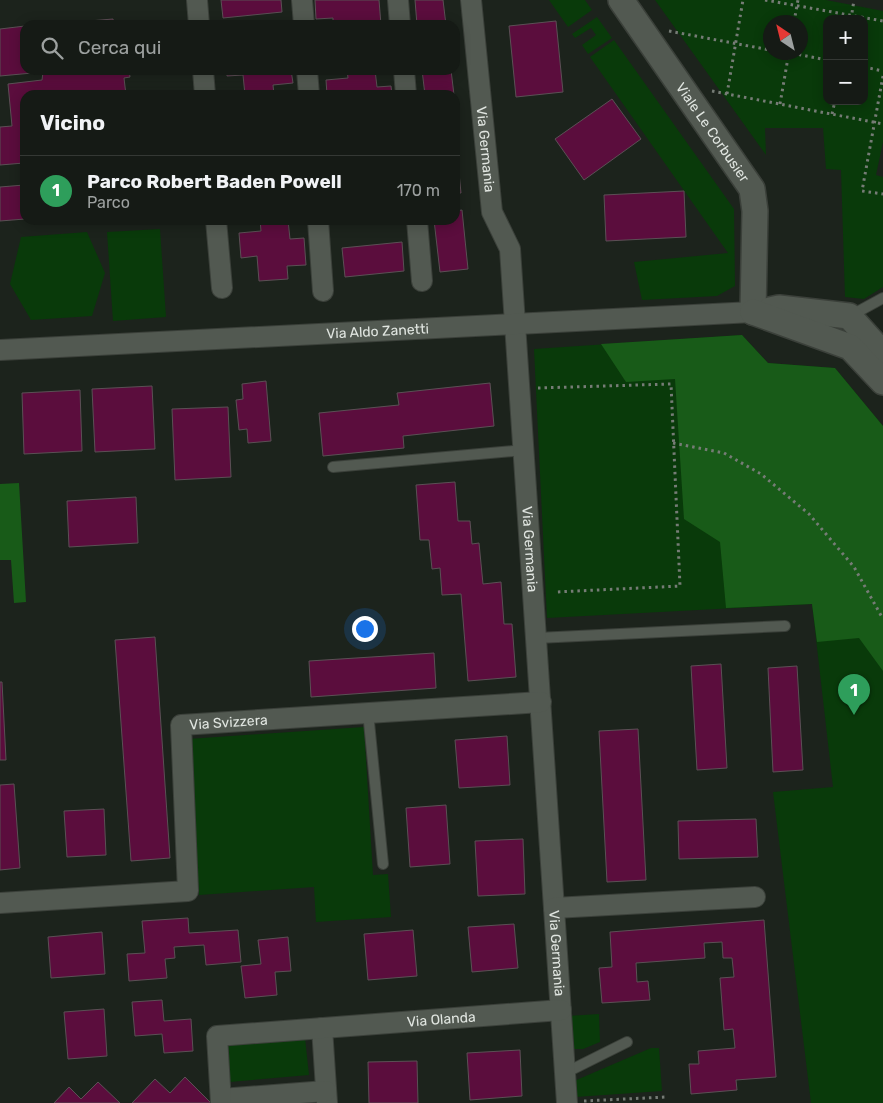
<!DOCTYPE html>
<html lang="it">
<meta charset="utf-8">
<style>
:root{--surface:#151a15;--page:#222722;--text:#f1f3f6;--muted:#9da1a0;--line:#343834;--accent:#d93025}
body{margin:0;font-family:Rubik,sans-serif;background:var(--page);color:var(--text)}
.controls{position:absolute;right:15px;top:15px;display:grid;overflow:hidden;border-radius:10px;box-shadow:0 2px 12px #0003}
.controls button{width:45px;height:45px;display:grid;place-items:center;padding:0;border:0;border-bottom:1px solid var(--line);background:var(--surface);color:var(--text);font:25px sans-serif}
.compass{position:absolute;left:763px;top:15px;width:45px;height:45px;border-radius:50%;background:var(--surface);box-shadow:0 2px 12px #0003;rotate:325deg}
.you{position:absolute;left:364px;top:628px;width:18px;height:18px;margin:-12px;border:4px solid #fff;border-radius:50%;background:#1a73e8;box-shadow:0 0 0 8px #1a73e833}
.badge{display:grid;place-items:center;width:32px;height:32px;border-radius:50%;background:var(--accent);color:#fff;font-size:16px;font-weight:700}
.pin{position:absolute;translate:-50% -41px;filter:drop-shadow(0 1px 2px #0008)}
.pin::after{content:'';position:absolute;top:26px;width:18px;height:15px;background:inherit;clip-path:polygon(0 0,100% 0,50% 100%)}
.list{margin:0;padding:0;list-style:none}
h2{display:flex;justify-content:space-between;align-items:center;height:65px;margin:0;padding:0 20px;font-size:21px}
h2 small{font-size:16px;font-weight:400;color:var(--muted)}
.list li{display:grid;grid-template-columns:32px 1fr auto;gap:15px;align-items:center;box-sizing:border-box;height:70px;padding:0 20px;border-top:1px solid var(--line)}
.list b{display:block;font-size:19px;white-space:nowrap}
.list p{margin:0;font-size:16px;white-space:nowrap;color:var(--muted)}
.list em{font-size:16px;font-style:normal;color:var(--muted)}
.icon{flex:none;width:28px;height:28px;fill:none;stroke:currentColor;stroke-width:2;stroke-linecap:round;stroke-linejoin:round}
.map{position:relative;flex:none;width:883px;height:1103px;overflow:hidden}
.search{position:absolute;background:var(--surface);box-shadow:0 2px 12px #0003;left:20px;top:20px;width:440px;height:55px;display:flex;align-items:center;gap:12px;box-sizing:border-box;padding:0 18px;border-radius:15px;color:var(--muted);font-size:19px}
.panel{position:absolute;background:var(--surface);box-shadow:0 2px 12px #0003;left:20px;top:90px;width:440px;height:135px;border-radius:15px}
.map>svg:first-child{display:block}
.green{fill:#093a0a;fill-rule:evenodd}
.forest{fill:#185b18}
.building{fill:#5b0d3d;stroke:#5b5055}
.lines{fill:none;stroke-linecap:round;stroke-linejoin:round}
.service-casing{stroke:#3b403a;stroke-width:12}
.minor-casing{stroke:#3b403a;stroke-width:22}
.tertiary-casing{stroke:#3b403a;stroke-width:28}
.path{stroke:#767c76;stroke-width:3;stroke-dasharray:2.5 4;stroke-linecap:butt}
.service{stroke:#525951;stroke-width:10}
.minor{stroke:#525951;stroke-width:20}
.tertiary{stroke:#525951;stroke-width:25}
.labels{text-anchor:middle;stroke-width:4.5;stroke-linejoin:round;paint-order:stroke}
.street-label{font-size:14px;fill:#e0e5e0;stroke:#1c231c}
</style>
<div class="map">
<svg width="883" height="1103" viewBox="0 0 883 1103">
<rect width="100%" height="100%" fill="#1c231c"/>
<g class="green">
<polygon points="549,0 585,0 592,10 568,27"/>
<path d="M 655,0 L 826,0 L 883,11 L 883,142 L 876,175 L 883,177 L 883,287 L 864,299 L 845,297 L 841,170 L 826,169 L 823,128 L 765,128 L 766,155 ZM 827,19 L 864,19 L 864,101 L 827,101 ZM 770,22 L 800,22 L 800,52 L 770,52 Z"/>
<polygon points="597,17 612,38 588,54 582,45 596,35 591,28 575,38 572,34"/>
<polygon points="614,40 734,209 735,286 717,296 642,300 634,262 728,253 590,57"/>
<polygon points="160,229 166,317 113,321 107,232"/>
<polygon points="87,232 105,273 92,316 31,320 10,284 21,237"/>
<polygon points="742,335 768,363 835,368 883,426 883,1103 811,1103 773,792 833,787 812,604 547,618 534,349"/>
<polygon points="364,727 373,875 388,874 391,917 316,922 314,887 199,895 188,739"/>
<polygon points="599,1014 600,1042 583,1049 568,1049 567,1016"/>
<polygon points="305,1038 309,1075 229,1082 226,1045"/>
<polygon points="651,1048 659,1048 662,1091 575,1097 574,1081"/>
</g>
<g class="forest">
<polygon points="742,335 768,363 835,368 883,426 883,671 859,638 817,642 812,604 726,608 720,542 684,519 675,379 626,382 601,344"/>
<polygon points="19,483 26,602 14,603 11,560 0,560 0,484"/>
</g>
<g class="building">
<polygon points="221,0 281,0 282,12 223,18"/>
<polygon points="315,0 379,0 381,25 333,25 333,18 316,19"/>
<polygon points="415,0 443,0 446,25 417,25"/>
<polygon points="113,19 114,25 41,25"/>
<polygon points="556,21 563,92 516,97 509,26"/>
<polygon points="25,26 25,70 129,70 130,77 124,78 126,95 25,95 25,219 0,221 0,187 24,185 24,163 0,165 0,127 12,126 8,84 42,80 43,72 0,76 0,29"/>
<polygon points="227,70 291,70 293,83 273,85 274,95 245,95 243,75 227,76"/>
<polygon points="347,70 375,70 377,87 391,86 392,95 327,95 326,80 348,78"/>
<polygon points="422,70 451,70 454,95 425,95"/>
<polygon points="612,99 641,139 584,180 555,139"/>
<polygon points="455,133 461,193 455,193"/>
<polygon points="684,191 686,237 606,241 604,195"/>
<polygon points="462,210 468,269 440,272 434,220 455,220 455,211"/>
<polygon points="260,220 288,220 290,239 304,238 306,265 287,266 288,279 259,281 257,256 241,258 239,233 261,231"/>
<polygon points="402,242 404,271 345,277 342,248"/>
<polygon points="266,381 271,441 248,443 247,429 239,430 236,400 243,399 242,384"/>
<polygon points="490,383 494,426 403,436 404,448 323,456 319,413 399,405 397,393"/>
<polygon points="152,386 155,449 95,452 92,389"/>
<polygon points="80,390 82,451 24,454 22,393"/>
<polygon points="228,407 231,477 175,480 172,409"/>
<polygon points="455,482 458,521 470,521 472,544 479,543 483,584 501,582 504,624 512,624 516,677 468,681 461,594 442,595 440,568 432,569 429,540 420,540 416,485"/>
<polygon points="136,497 138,543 69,547 67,501"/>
<polygon points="155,637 170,858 131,861 115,640"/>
<polygon points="434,653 436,688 311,697 309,661"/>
<polygon points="721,664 727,768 697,770 691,666"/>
<polygon points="797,666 803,770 773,772 768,668"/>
<polygon points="0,682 2,682 6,760 0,760"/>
<polygon points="638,729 646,880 607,882 599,731"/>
<polygon points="507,736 510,785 459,788 455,740"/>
<polygon points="14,784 20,868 0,870 0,785"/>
<polygon points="446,805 450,864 410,867 406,808"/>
<polygon points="104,809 106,855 67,857 64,811"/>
<polygon points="756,819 758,857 679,859 678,821"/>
<polygon points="523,839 525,894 478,896 475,841"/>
<polygon points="188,918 189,933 238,930 241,962 206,965 204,945 174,947 175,958 165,959 167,978 129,981 127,954 145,953 142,921"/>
<polygon points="764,920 776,1077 736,1080 737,1090 691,1094 689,1064 699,1064 698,1051 735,1048 733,1029 724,1030 720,978 734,977 732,958 723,958 722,942 704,943 705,958 636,963 637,982 648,981 650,1000 602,1003 599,968 612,967 610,932"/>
<polygon points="514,924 518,968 472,972 468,927"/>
<polygon points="413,930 417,976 368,980 364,934"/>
<polygon points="102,932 105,974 51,978 48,937"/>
<polygon points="288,937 291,971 275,972 277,995 245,998 241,966 261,964 258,940"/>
<polygon points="162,1000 164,1021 191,1019 193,1051 164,1053 162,1034 135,1036 132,1002"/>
<polygon points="104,1009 107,1056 68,1059 64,1012"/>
<polygon points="520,1050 522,1096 470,1100 467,1053"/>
<polygon points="417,1061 418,1103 369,1103 368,1062"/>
<polygon points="185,1077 211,1103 132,1103 155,1079 170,1093"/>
<polygon points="98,1082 120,1103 54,1103 69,1087 81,1099"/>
</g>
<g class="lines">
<defs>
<g id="service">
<polyline points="850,316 883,298"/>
<polyline points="333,467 524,450"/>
<polyline points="537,638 785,626"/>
<polyline points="368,712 383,864"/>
<polyline points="565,1073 627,1042"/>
</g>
<g id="minor">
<polyline points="197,0 199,25"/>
<polyline points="302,0 304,25"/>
<polyline points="398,0 400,25"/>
<path id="s1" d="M 471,0 L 492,212 L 510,249 L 567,1103"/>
<polyline points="203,70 205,95"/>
<polyline points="307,70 309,95"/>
<polyline points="404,70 406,95"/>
<polyline points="216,220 222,288"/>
<polyline points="318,220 323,291"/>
<polyline points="417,220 422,281"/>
<path id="s2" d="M 0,350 L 753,312"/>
<path id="s3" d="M 0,903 L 188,891 L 181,725 L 541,702"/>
<polyline points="554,908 755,897"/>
<polyline points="322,1028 327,1103"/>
<polyline points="221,1099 326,1091"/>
<path id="s4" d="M 221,1103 L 217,1036 L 561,1010"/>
</g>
<g id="tertiary">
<path id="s5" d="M 621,0 L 752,189 L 755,211 L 753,312"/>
<polyline points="770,310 779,308 849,316 883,354"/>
<polyline points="753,312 850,347 883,382"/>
</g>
</defs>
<use href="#service" class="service-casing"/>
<use href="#minor" class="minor-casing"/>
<use href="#tertiary" class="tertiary-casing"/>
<g class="path">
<polyline points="765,0 883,21"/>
<polyline points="851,19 854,0"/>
<polyline points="794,22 798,0"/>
<polyline points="669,31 770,50"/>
<polyline points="786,52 827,60"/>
<polyline points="864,67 883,71"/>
<polyline points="883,76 862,191 883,194"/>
<polyline points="712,91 883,124"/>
<polyline points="727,94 743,0"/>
<polyline points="780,104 789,52"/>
<polyline points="832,114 835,101"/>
<polyline points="538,388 671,384 680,586 556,592"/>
<polyline points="673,443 724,453 761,474 809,514 854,567 883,619"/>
<polyline points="584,1101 666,1097"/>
</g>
<use href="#service" class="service"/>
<use href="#minor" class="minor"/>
<use href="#tertiary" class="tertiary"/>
</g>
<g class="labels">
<g class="street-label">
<text dy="5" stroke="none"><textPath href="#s5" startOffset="161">Viale Le Corbusier</textPath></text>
<text dy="5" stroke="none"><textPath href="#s1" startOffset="150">Via Germania</textPath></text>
<text dy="5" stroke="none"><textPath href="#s2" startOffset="378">Via Aldo Zanetti</textPath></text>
<text dy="5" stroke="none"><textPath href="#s1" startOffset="555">Via Germania</textPath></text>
<text dy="5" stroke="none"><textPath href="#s3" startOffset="402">Via Svizzera</textPath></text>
<text dy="5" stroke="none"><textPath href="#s1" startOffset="960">Via Germania</textPath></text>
<text dy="5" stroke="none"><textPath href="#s4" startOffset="292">Via Olanda</textPath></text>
</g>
</g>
</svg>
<div class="controls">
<button>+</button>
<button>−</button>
</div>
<svg class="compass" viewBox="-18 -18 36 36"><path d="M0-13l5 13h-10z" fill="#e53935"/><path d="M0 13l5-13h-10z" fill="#9da1a0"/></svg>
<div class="you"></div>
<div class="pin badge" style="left:854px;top:715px;background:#2e9e5b">1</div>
<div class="search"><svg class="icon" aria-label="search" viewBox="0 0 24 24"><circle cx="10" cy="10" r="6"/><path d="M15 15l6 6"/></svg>Cerca qui</div>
<section class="panel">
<h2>Vicino<small></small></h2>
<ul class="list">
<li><span class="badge" style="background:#2e9e5b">1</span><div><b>Parco Robert Baden Powell</b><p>Parco</p></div><em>170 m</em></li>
</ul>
</section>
</div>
